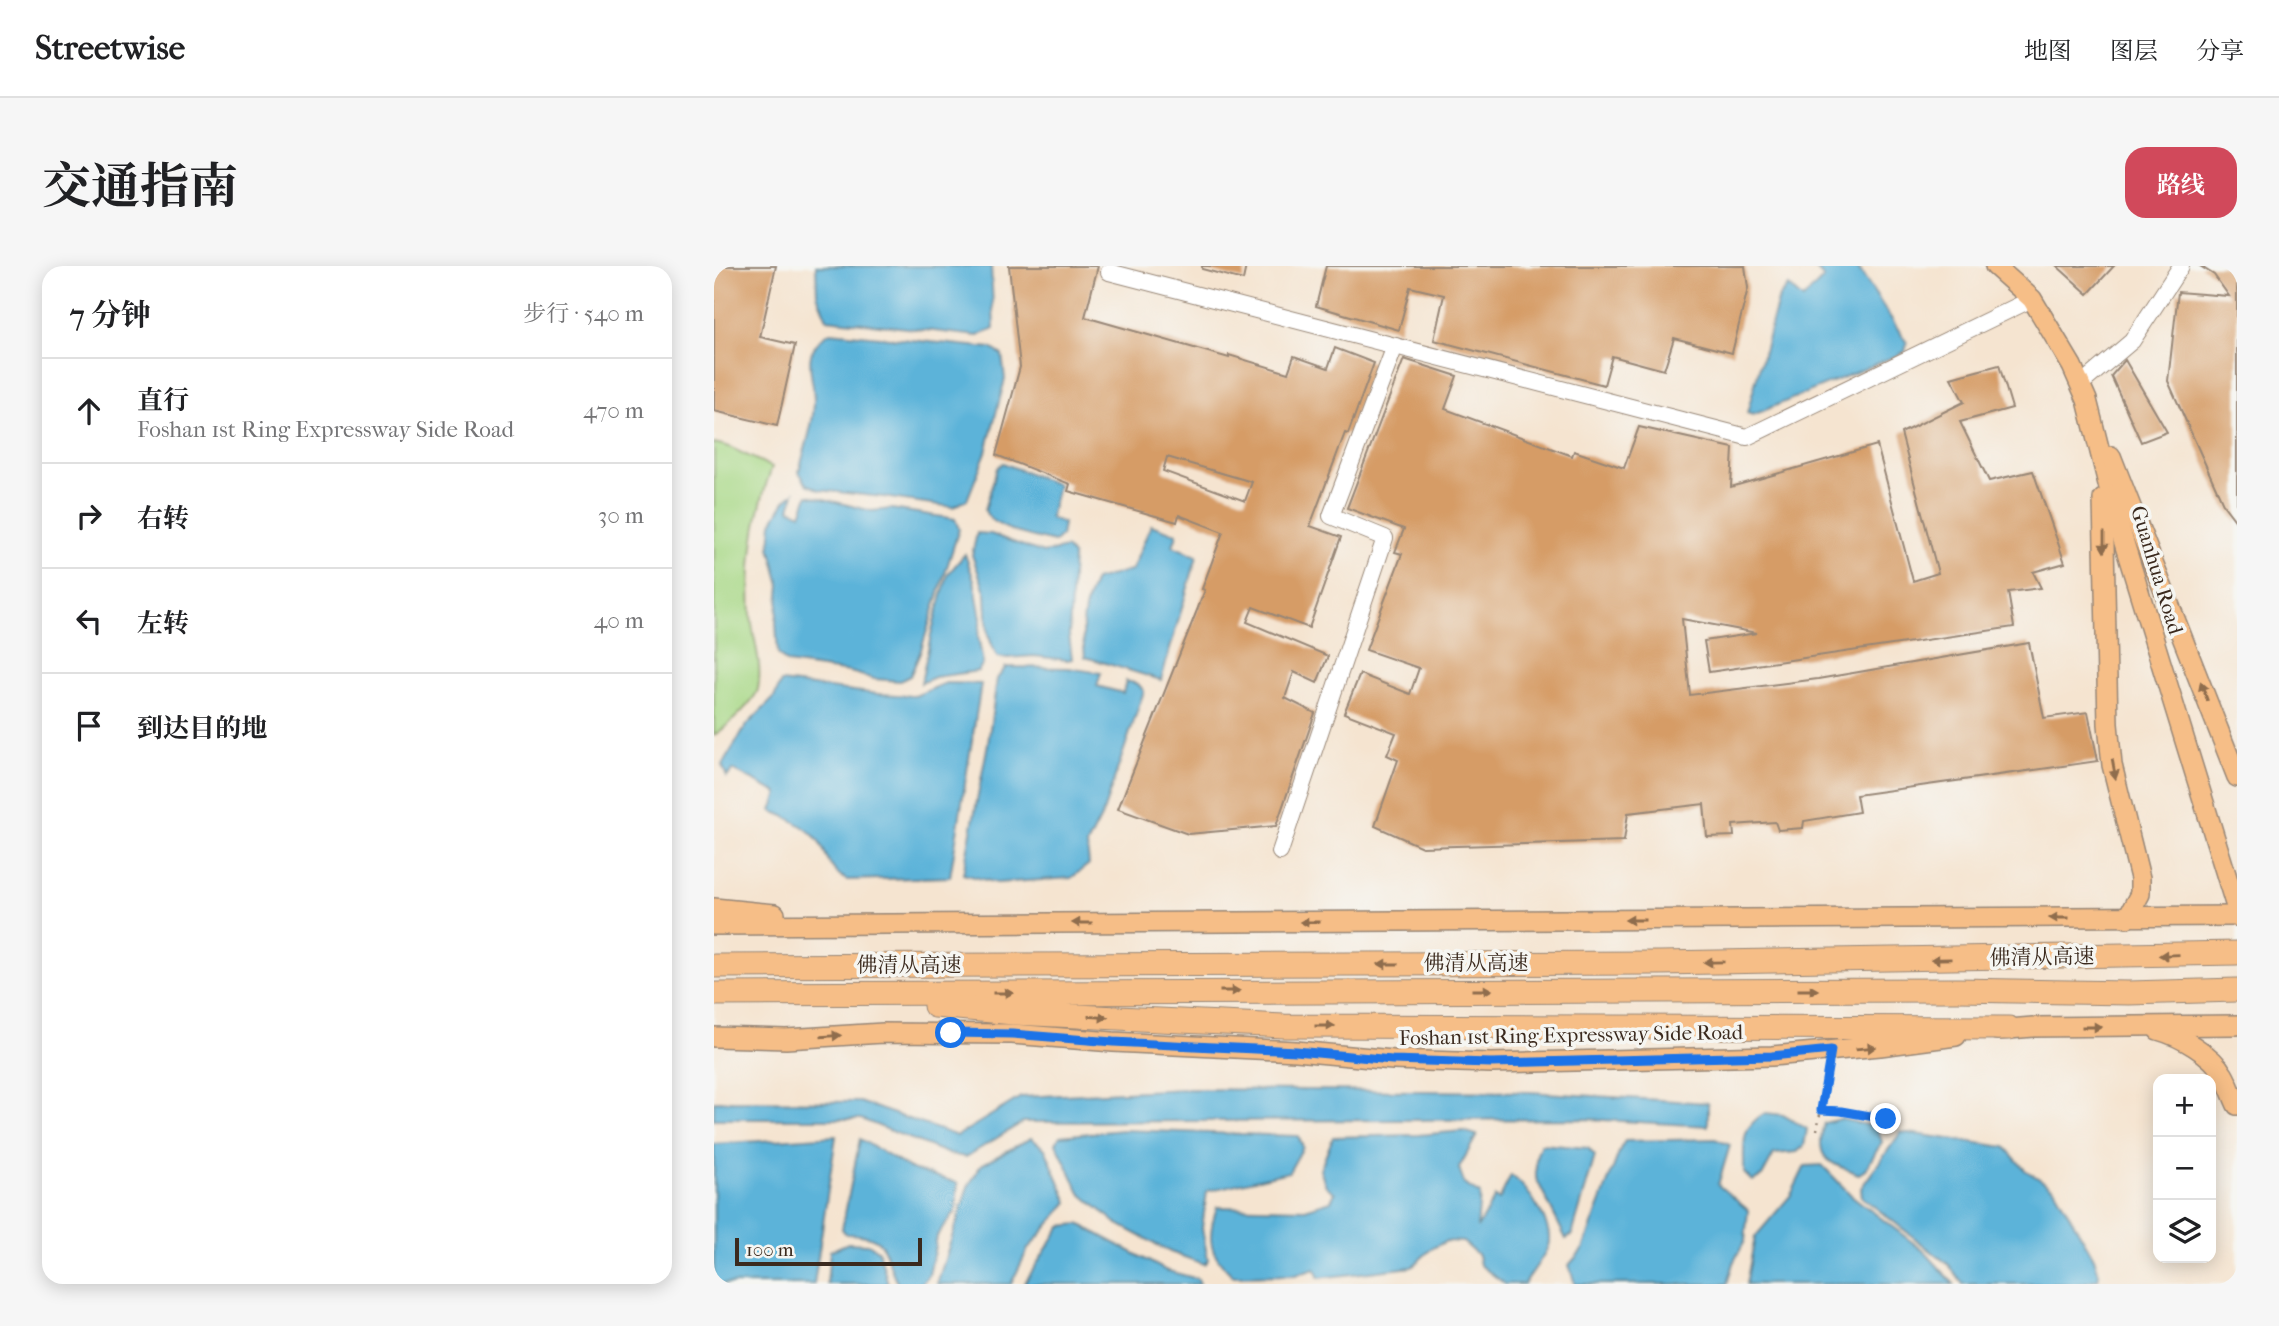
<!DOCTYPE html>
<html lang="zh">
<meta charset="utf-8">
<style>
:root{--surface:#fff;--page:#f6f6f6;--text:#202124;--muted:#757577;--line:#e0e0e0;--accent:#d1495b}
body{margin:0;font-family:"IM FELL French Canon","Noto Serif SC",serif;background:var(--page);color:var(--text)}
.controls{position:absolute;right:21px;bottom:21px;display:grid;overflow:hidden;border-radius:14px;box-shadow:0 4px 18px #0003}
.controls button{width:63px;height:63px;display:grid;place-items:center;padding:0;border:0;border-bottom:2px solid var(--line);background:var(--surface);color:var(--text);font:35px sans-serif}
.scale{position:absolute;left:21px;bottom:18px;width:187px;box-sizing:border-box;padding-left:7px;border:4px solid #3b2a1e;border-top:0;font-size:19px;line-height:24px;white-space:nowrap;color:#3b2a1e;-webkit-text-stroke:5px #f6f6f2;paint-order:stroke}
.stop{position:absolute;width:21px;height:21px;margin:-16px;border:5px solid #1a73e8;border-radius:50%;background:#fff}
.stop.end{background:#1a73e8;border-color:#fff;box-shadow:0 2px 7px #0008}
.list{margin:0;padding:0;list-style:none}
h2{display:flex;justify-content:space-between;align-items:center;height:91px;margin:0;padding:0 28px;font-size:30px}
h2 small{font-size:23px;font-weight:400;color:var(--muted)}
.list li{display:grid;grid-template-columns:46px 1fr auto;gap:21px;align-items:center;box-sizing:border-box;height:105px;padding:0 28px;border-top:2px solid var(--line)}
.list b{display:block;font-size:26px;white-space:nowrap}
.list p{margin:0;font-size:23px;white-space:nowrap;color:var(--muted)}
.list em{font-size:23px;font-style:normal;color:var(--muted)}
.icon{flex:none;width:38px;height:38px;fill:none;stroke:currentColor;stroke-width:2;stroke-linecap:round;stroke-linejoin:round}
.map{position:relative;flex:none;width:1523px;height:1018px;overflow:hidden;border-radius:21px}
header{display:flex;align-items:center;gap:42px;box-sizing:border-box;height:98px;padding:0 35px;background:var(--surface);border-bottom:2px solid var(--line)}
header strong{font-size:33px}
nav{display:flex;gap:38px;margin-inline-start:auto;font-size:24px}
.intro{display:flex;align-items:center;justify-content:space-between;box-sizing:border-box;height:168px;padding:0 42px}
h1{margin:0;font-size:49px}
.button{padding:18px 32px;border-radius:21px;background:var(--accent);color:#fff;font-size:24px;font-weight:700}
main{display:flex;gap:42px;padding:0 42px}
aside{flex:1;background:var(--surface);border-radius:21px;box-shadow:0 4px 18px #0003}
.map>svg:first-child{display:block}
.green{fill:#a8d886;stroke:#728152;stroke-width:2}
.water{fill:#5cb3d9;stroke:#4c6e7c;stroke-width:2}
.building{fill:#d69c66;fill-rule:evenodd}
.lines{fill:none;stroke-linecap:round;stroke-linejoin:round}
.minor-casing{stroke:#988777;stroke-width:18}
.major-casing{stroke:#988777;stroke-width:22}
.highway-casing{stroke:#988777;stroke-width:25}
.path{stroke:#988777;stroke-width:2.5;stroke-dasharray:2 5;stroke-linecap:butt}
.minor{stroke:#fff;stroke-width:16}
.major{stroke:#f6be87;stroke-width:19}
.highway{stroke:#f6be87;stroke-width:23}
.oneway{fill:#8f6d4d}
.route{stroke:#1a73e8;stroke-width:9}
.labels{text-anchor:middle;stroke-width:7;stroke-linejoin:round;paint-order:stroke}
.street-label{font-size:21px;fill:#3b2a1e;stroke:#f6f6f2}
</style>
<header>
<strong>Streetwise</strong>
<nav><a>地图</a><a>图层</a><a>分享</a></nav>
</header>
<div class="intro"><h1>交通指南</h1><a class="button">路线</a></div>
<main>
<aside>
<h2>7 分钟<small>步行 · 540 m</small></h2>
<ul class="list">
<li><svg class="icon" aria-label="ahead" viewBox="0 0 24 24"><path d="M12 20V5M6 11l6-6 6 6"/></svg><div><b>直行</b><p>Foshan 1st Ring Expressway Side Road</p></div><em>470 m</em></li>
<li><svg class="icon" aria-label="right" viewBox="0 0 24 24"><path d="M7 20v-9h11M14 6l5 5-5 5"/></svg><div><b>右转</b></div><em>30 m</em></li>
<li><svg class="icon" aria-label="left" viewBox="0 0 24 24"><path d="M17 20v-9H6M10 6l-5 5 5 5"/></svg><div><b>左转</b></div><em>40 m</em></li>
<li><svg class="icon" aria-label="arrive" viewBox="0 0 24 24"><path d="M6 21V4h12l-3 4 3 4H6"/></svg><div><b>到达目的地</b></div></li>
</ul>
</aside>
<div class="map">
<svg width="1523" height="1018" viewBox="0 0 1523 1018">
<rect width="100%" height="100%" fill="#f6f6f2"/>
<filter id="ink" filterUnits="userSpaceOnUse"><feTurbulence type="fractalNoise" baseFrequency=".0143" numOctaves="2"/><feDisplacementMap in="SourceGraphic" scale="14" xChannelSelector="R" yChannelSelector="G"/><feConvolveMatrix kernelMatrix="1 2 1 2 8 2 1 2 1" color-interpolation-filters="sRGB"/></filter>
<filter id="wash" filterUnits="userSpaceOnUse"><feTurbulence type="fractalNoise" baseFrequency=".00686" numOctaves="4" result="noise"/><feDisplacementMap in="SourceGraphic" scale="28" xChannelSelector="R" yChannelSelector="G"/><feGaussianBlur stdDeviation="1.57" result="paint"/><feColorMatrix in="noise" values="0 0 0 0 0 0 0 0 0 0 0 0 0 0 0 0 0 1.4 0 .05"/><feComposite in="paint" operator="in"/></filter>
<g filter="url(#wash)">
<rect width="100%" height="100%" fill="#f5e4d0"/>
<path class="green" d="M 0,177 L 13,180 L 58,201 C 41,247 34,299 37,349 C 39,374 49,397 44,423 C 41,435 11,463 0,469 Z"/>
<g class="water">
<polygon points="102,0 277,0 280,62 264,70 113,53 103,29"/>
<polygon points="1099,0 1143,0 1193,77 1191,86 1039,149 1033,147 1065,31 1074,20 1089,33 1110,12"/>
<path d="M 116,66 L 277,82 L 288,89 L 291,113 L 272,186 L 253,234 L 239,241 L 169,231 L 105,224 L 93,218 L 85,206 C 90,184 100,158 100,135 C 100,104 84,88 116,66 Z"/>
<path d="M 289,197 L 344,219 L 336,252 L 349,257 L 347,270 L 341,276 C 323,272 276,263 271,244 L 283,202 Z"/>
<polygon points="80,227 76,243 87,248 94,229 158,245 178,243 241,253 245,263 206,387 196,410 186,415 160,413 136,406 73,397 64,388 62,357 66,319 56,281 58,257 71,235"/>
<path d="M 437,259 L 463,268 L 459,280 L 483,290 L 447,414 L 371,391 C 367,359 368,344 381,314 L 418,304 Z"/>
<polygon points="263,267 277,268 329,287 352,282 359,290 355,369 358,393 353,394 320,390 293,392 283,391 274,369 272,328 258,289"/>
<polygon points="251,288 260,314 267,352 264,370 269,397 264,405 221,411 207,417 218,364 234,308"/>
<polygon points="292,401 354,402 387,407 383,420 409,427 412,415 424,418 430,425 388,549 373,579 375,598 357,612 283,617 249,608 274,477 283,413"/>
<path d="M 67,416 L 164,428 L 201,430 L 232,417 L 267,418 L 236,611 L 133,614 C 110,601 116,588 101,571 C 91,560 72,550 58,545 L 64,527 L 19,504 L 13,511 L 8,499 L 33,459 L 60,432 Z"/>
<polygon points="472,823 815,826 994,837 994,860 871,853 309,856 252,891 235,888 147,853 0,853 0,835 146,836 243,870 307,831"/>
<path d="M 1051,847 L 1069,849 L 1093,863 L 1090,880 L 1083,886 L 1060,888 L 1048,910 L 1038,915 L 1030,907 C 1031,880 1024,863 1051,847 Z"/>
<path d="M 1126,853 L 1163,861 L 1168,876 L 1151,904 L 1145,908 C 1114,896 1100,894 1110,857 Z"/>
<polygon points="408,864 584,870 589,881 575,906 493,925 488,962 494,994 490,998 456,986 402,957 366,927 342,877 346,870"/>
<path d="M 749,865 L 763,869 L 745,902 L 750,918 L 766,928 L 763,962 L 781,931 L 785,934 L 797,909 C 813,921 841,960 834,980 C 829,993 818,1006 810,1018 L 791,1018 L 766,999 L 764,989 L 749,976 L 732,975 L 717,983 L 698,1001 L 605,1012 L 601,1003 L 582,1009 L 519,1010 C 495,987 492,973 503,941 L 591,943 L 617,935 L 621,927 L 612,920 L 606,904 L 619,871 L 704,869 Z"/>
<polygon points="1187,866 1291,881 1311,904 1340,922 1380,992 1385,1008 1384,1013 1365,1018 1249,1018 1235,999 1148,931 1147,922"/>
<polygon points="122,870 100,1018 0,1018 0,878"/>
<polygon points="317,872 331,883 354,936 314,983 297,1018 223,1018 254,921 267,899"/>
<path d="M 146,873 L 197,903 L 244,917 L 242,944 L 223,970 L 215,1009 L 207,1018 L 184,1018 C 166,984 178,969 132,968 L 128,963 Z"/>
<polygon points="1001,873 1016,879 1004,919 1034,944 1031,975 1019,997 1013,1018 861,1018 855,999 869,983 907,881 911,875"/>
<polygon points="827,878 874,882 881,890 858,969 852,973 822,912 822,891"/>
<polygon points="1108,899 1137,929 1211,986 1240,1018 1032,1018 1041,971 1077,929 1091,900"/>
<polygon points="365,958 451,1004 484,1013 486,1018 310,1018 347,960"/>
<polygon points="134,977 154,978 165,985 174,1018 113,1018 116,985"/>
</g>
<g id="blocks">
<g class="building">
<polygon points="0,0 62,0 46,71 81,79 63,160 0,145"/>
<path d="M 295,0 L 384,0 L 371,51 L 515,92 L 515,89 L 574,107 L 580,90 L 614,102 L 621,82 L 660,97 L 634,168 L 631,167 L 596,260 L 627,271 L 595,362 L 539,341 L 533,356 L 614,390 L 603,417 L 580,406 L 571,432 L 601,447 L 562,560 L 474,568 L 404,543 L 491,324 L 488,323 L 509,266 L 465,249 L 463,256 L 354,225 L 356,218 L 282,189 L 306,101 ZM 453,191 L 538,216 L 531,235 L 449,205 Z"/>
<polygon points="488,0 532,0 529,14 488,3"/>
<polygon points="612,0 1031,0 1034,22 1018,87 960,72 950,104 898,90 890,119 720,74 730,29 696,21 685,64 602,40"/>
<polygon points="1343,0 1400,0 1374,28"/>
<polygon points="1486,0 1523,0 1523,257 1510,240 1454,115 1464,26 1515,30 1500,9"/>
<polygon points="690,93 743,110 731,143 858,190 860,185 910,202 925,161 1019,182 1017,221 1163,179 1199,315 1224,307 1187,167 1250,136 1237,112 1285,99 1298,142 1246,156 1275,215 1319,205 1351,297 1319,306 1327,322 1294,326 1300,361 995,406 990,375 1043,367 968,353 976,429 1104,413 1315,377 1330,452 1374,446 1384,495 1142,529 1145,546 1090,555 1089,562 1064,564 1061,556 1019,559 1020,570 993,571 990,538 914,547 910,575 708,581 661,560 684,494 673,489 682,467 630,447 646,408 696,428 705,402 652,384 688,288 681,286 690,263 633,242"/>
<polygon points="1411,94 1453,166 1427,176 1397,110"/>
</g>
</g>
</g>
<g filter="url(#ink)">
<use href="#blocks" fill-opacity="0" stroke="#988777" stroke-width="2"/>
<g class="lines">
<defs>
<g id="minor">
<polyline points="395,6 1033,171 1318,33"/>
<polyline points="1366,119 1418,75 1467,0"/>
<polyline points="566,586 671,272 617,250 681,80"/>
</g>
<g id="major">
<polyline points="1281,0 1318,33 1358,100 1373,134 1403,254 1523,644"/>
<polyline points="1397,190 1523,511"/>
<polyline points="1389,233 1394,458 1398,499 1426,612 1426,628 1413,652"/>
<polyline points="0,642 61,648"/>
<polyline points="0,659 1523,650"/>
<polyline points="1283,764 1319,761 1523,759"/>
<path d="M 1444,764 C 1466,770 1498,788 1509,808 C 1515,818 1518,829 1523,839"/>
<polyline points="0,771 72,773 169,767 298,768 399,776 582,785 679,794 777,797 1058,790 1166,780 1242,770"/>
</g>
<g id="highway">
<polyline points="0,700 946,697 1523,687"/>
<polyline points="0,728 1244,724 1415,727 1523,724"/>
<polyline points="221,740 300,747 570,760 1295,762"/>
</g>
</defs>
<use href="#minor" class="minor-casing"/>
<use href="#major" class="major-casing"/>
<use href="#highway" class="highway-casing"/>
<g class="path">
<polyline points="1107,844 1127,845 1172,853"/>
<polyline points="1103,864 1115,802"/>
</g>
<use href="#minor" class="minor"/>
<use href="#major" class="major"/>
<use href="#highway" class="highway"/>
</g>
<defs><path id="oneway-solid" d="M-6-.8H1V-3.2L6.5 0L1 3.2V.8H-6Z" transform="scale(1.75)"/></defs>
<g class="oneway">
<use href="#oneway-solid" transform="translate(1390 276) rotate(90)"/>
<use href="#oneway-solid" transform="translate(1490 425) rotate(-110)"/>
<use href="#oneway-solid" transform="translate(1400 503) rotate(80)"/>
<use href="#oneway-solid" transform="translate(1345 652) rotate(180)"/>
<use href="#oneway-solid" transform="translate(921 654) rotate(180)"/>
<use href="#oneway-solid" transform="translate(596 656) rotate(180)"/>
<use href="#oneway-solid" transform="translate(368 657) rotate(180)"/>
<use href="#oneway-solid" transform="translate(1455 689) rotate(178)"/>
<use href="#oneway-solid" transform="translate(1227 693) rotate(179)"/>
<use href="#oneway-solid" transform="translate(1000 696) rotate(179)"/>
<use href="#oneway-solid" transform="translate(674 698) rotate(180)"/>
<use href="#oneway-solid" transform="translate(768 724)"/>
<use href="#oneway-solid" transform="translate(1094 724)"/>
<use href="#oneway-solid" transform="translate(516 725)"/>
<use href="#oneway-solid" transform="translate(289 727)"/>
<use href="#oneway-solid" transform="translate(384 751) rotate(3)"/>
<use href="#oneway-solid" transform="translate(611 760)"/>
<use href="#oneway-solid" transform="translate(1378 761)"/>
<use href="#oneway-solid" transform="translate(117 770) rotate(-4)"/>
<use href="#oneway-solid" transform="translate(1152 782) rotate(-5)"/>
</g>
</g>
<g class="lines" filter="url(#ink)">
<polyline class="route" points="237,767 298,768 399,776 582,785 678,794 777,797 1058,790 1117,784 1107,844 1127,845 1172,853"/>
</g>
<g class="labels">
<g class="street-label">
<text transform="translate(1443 304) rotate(73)" y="7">Guanhua Road</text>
<text transform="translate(1328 691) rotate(-1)" y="7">佛清从高速</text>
<text x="762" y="704">佛清从高速</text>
<text x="195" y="706">佛清从高速</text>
<text transform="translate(857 769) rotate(-1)" y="7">Foshan 1st Ring Expressway Side Road</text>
</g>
</g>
</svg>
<div class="controls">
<button>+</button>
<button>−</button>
<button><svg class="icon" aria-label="layers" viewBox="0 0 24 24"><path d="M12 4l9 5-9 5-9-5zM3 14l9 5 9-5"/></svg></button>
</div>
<div class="scale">100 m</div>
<div class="stop" style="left:237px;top:767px"></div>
<div class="stop end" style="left:1172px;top:853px"></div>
</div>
</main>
